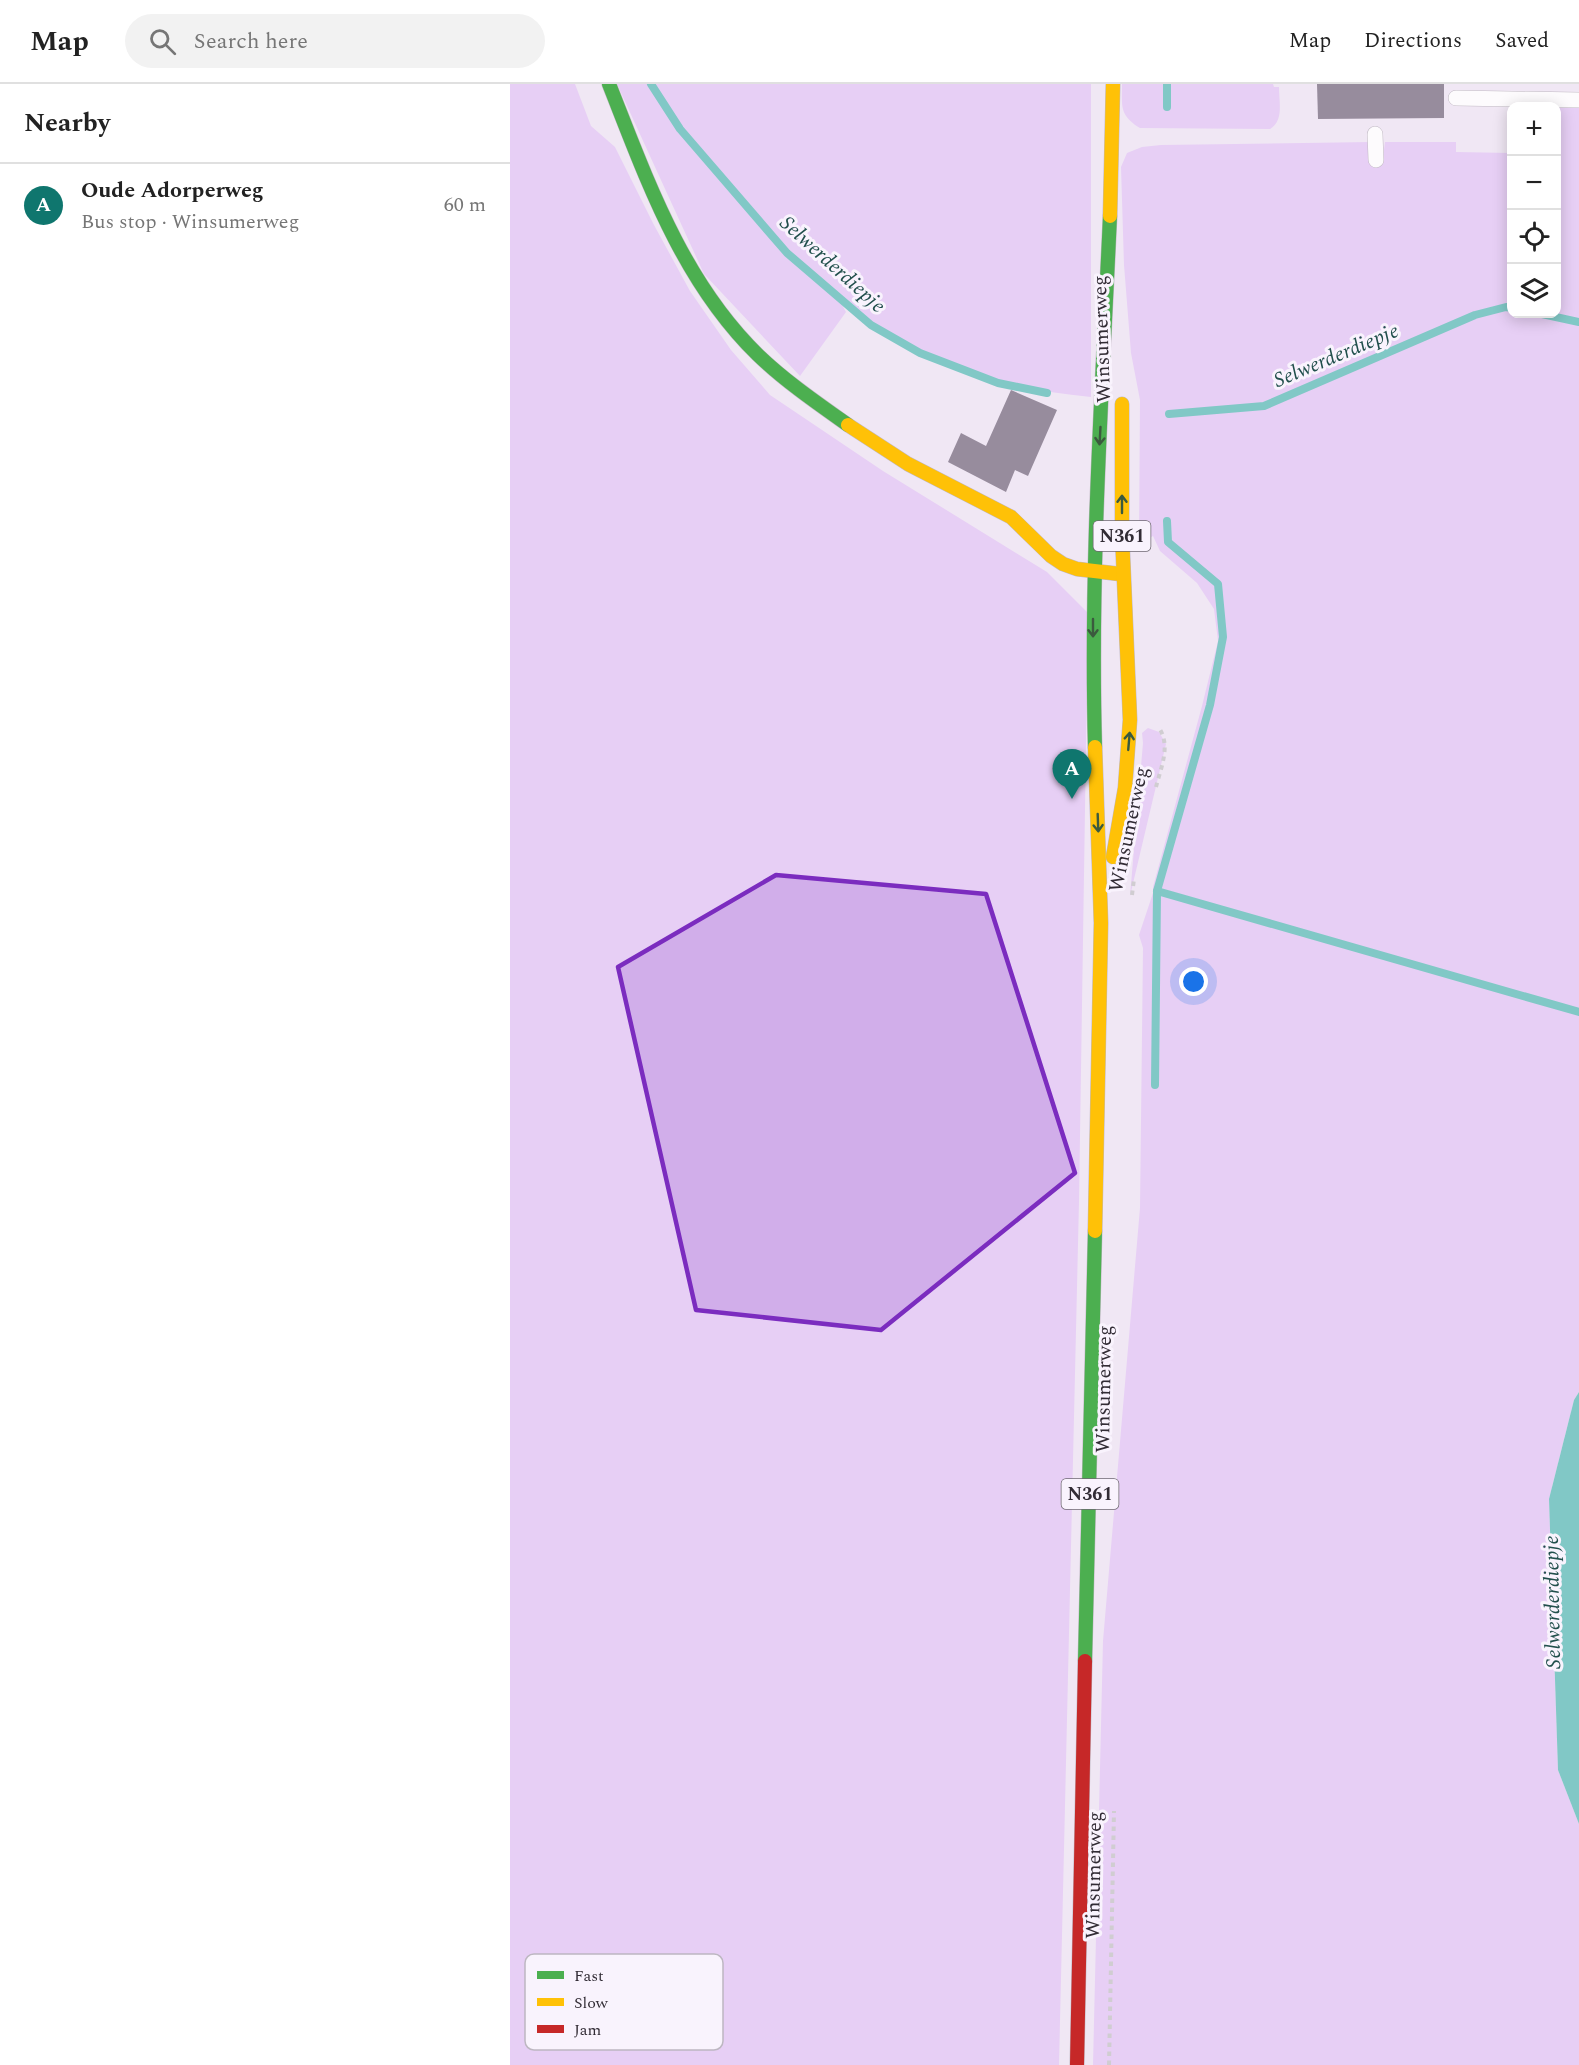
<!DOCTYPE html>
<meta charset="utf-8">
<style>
:root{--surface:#fff;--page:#f2f2f2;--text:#222;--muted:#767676;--line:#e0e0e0;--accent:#0f766e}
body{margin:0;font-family:Spectral,serif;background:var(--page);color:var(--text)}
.controls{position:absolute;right:18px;top:18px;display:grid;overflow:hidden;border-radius:12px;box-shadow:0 3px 15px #0003}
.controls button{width:54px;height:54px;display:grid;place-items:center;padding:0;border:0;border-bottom:2px solid var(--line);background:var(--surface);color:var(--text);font:30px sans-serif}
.you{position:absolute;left:684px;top:898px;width:21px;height:21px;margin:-15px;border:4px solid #fff;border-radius:50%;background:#1a73e8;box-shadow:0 0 0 9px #1a73e833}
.badge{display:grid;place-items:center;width:39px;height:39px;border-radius:50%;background:var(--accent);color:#fff;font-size:20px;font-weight:700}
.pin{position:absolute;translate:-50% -50px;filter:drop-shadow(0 2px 3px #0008)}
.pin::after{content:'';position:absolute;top:32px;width:21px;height:18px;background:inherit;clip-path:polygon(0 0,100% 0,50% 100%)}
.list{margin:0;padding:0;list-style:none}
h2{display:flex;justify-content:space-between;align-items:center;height:78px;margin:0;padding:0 24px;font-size:26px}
h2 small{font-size:20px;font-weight:400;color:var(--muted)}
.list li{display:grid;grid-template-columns:39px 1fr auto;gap:18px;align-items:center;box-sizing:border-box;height:84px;padding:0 24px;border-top:2px solid var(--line)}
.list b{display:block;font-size:22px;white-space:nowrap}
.list p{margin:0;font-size:20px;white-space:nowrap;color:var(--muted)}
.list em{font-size:20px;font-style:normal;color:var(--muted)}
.icon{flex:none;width:33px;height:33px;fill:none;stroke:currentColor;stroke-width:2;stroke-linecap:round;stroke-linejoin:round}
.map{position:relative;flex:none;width:1069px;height:1981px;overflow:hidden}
header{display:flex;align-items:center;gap:36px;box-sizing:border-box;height:84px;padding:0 30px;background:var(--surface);border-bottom:2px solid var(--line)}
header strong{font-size:28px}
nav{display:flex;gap:33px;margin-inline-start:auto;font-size:21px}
.search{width:420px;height:54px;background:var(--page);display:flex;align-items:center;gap:15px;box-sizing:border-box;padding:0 21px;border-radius:33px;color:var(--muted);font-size:22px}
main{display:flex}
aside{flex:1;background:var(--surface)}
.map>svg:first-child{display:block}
.green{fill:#e7cff5}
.water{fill:#81c8c6}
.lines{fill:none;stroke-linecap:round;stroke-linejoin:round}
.stream{stroke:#81c8c6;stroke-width:8}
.building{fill:#978c9d}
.lane-casing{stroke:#c0b9c3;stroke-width:16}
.fast-casing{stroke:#c0b9c3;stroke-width:15}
.slow-casing{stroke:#c0b9c3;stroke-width:15}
.jam-casing{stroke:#c0b9c3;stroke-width:15}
.path{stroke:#d0cdd1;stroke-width:4;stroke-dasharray:4.5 4.5;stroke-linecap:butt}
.lane{stroke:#fdfbfd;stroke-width:15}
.fast{stroke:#4caf50;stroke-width:14}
.slow{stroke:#ffc107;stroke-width:14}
.jam{stroke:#c62828;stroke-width:14}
.oneway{stroke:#3b5a3e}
.marked{fill:#7b2cbf;fill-opacity:0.2;stroke:#7b2cbf;stroke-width:4.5;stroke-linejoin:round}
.labels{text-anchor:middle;stroke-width:6;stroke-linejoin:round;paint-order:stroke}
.shield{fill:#f9f3fd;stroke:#6e6871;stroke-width:1.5}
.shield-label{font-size:18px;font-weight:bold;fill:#322c35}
.street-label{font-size:20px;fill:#322c35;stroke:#f9f3fd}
.water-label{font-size:21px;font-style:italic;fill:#214f4c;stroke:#f9f3fd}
.key{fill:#f9f3fd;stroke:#bdb7c1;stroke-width:1.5}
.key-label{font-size:16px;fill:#322c35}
</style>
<header>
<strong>Map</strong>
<div class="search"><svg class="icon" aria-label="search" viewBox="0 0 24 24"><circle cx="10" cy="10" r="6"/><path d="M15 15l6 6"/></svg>Search here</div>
<nav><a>Map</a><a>Directions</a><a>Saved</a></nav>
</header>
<main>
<aside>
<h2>Nearby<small></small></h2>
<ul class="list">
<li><span class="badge">A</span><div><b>Oude Adorperweg</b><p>Bus stop · Winsumerweg</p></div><em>60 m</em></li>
</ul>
</aside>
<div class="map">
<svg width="1069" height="1981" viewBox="0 0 1069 1981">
<rect width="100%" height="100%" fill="#f0e7f4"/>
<g class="green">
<polygon points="0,0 65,0 81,42 105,63 144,141 180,207 221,266 260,311 373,387 537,488 578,529 569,1117 549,1981 0,1981"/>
<path d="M 107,0 L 581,0 L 581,313 C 483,303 408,278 330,217 L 336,228 L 290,292 L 194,190 Z"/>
<path d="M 612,0 L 763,0 L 764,3 L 769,3 C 769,18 774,37 760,45 L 630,44 C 609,31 612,22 612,0 Z"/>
<polygon points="1047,24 1069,24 1069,1308 1064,1316 1039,1415 1048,1686 1069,1740 1069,1981 583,1981 593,1557 630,1124 633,864 629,851 643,809 643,803 692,622 708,557 704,525 687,499 650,467 643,452 629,460 630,316 621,269 614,181 611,83 617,69 632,63 651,61 861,58 861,82 872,82 875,58 946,58 946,68 1001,69 1002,230 1046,230"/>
<polygon points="638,644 649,648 656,660 620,812 633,659 632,649"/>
</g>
<polygon class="water" points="1069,1308 1069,1740 1048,1686 1039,1415 1064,1316"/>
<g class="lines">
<g class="stream">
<polyline points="141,0 170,45 277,169 361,241 410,269 488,299 537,309"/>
<polyline points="657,23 657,0"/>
<polyline points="1032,230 1069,238"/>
<polyline points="659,330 754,322 965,231 996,223 1002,224"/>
<polyline points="647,807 1069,928"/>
<polyline points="645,1001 647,807 700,621 713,553 708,500 658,458 657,437"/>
</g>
</g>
<g class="building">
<polygon points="807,0 934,0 934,34 808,35"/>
<polygon points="501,306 547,326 518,392 505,386 496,408 438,378 451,349 476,362"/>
</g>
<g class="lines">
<defs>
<g id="lane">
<polyline points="946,14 1069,16"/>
<polyline points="865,50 866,76"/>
</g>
<g id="fast">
<path d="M 99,0 C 137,96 172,197 248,271 C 275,297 307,319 338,341"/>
<path d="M 585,663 C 580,485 592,309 600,132"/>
<polyline points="575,1577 585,1147"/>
</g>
<g id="slow">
<polyline points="600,132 603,0"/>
<polyline points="338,341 398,380 501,433 541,472 553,480 567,485 610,490"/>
<polyline points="603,773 615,704 620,636 612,450 612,320"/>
<polyline points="585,1147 591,839 585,663"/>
</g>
<polyline id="jam" points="567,1981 575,1577"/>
</defs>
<use href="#lane" class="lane-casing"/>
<use href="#fast" class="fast-casing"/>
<use href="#slow" class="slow-casing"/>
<use href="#jam" class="jam-casing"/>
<g class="path">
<path d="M 646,703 C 651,683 661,662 649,644"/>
<polyline points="622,811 624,795"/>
<polyline points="599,1981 604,1727"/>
</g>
<use href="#lane" class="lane"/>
<use href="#fast" class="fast"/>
<use href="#slow" class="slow"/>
<use href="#jam" class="jam"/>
</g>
<defs><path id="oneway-shaft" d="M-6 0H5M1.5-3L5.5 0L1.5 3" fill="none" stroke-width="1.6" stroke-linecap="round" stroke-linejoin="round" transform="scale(1.5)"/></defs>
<g class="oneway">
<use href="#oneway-shaft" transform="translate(590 352) rotate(93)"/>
<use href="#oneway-shaft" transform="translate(612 420) rotate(-90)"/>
<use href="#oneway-shaft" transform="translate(583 544) rotate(90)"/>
<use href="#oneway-shaft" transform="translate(619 657) rotate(-85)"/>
<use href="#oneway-shaft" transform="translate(588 739) rotate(88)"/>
</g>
<path class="marked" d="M 266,791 L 476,810 L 565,1089 L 371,1246 L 186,1226 L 108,883 Z"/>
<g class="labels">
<g class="shield">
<rect x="583.5" y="437" width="57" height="30" rx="4.5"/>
<rect x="551.5" y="1395" width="57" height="30" rx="4.5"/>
</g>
<g class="shield-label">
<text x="612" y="458">N361</text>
<text x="580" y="1416">N361</text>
</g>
<g class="street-label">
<text transform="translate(591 255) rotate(-92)" y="7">Winsumerweg</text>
<text transform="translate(618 745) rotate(-78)" y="7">Winsumerweg</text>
<text transform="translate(593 1305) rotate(-89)" y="7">Winsumerweg</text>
<text transform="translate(583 1791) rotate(-89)" y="7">Winsumerweg</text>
</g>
<g class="water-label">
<text transform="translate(323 180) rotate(42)" y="7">Selwerderdiepje</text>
<text transform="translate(826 271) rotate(-23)" y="7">Selwerderdiepje</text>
<text transform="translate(1042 1518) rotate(-91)" y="7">Selwerderdiepje</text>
</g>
</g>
<rect x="15" y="1870" width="198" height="96" rx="9" class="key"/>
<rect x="27" y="1887" width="27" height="8" fill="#4caf50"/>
<rect x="27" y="1914" width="27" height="8" fill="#ffc107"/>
<rect x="27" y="1941" width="27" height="8" fill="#c62828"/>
<g class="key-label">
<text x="64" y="1897">Fast</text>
<text x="64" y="1924">Slow</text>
<text x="64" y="1951">Jam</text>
</g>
</svg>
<div class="controls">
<button>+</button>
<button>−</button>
<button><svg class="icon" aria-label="locate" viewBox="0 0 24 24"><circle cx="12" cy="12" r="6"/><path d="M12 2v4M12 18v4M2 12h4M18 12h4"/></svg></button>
<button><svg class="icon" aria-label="layers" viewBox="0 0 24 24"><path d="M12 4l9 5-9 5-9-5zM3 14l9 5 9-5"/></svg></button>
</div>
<div class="you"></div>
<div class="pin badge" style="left:562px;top:715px">A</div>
</div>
</main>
